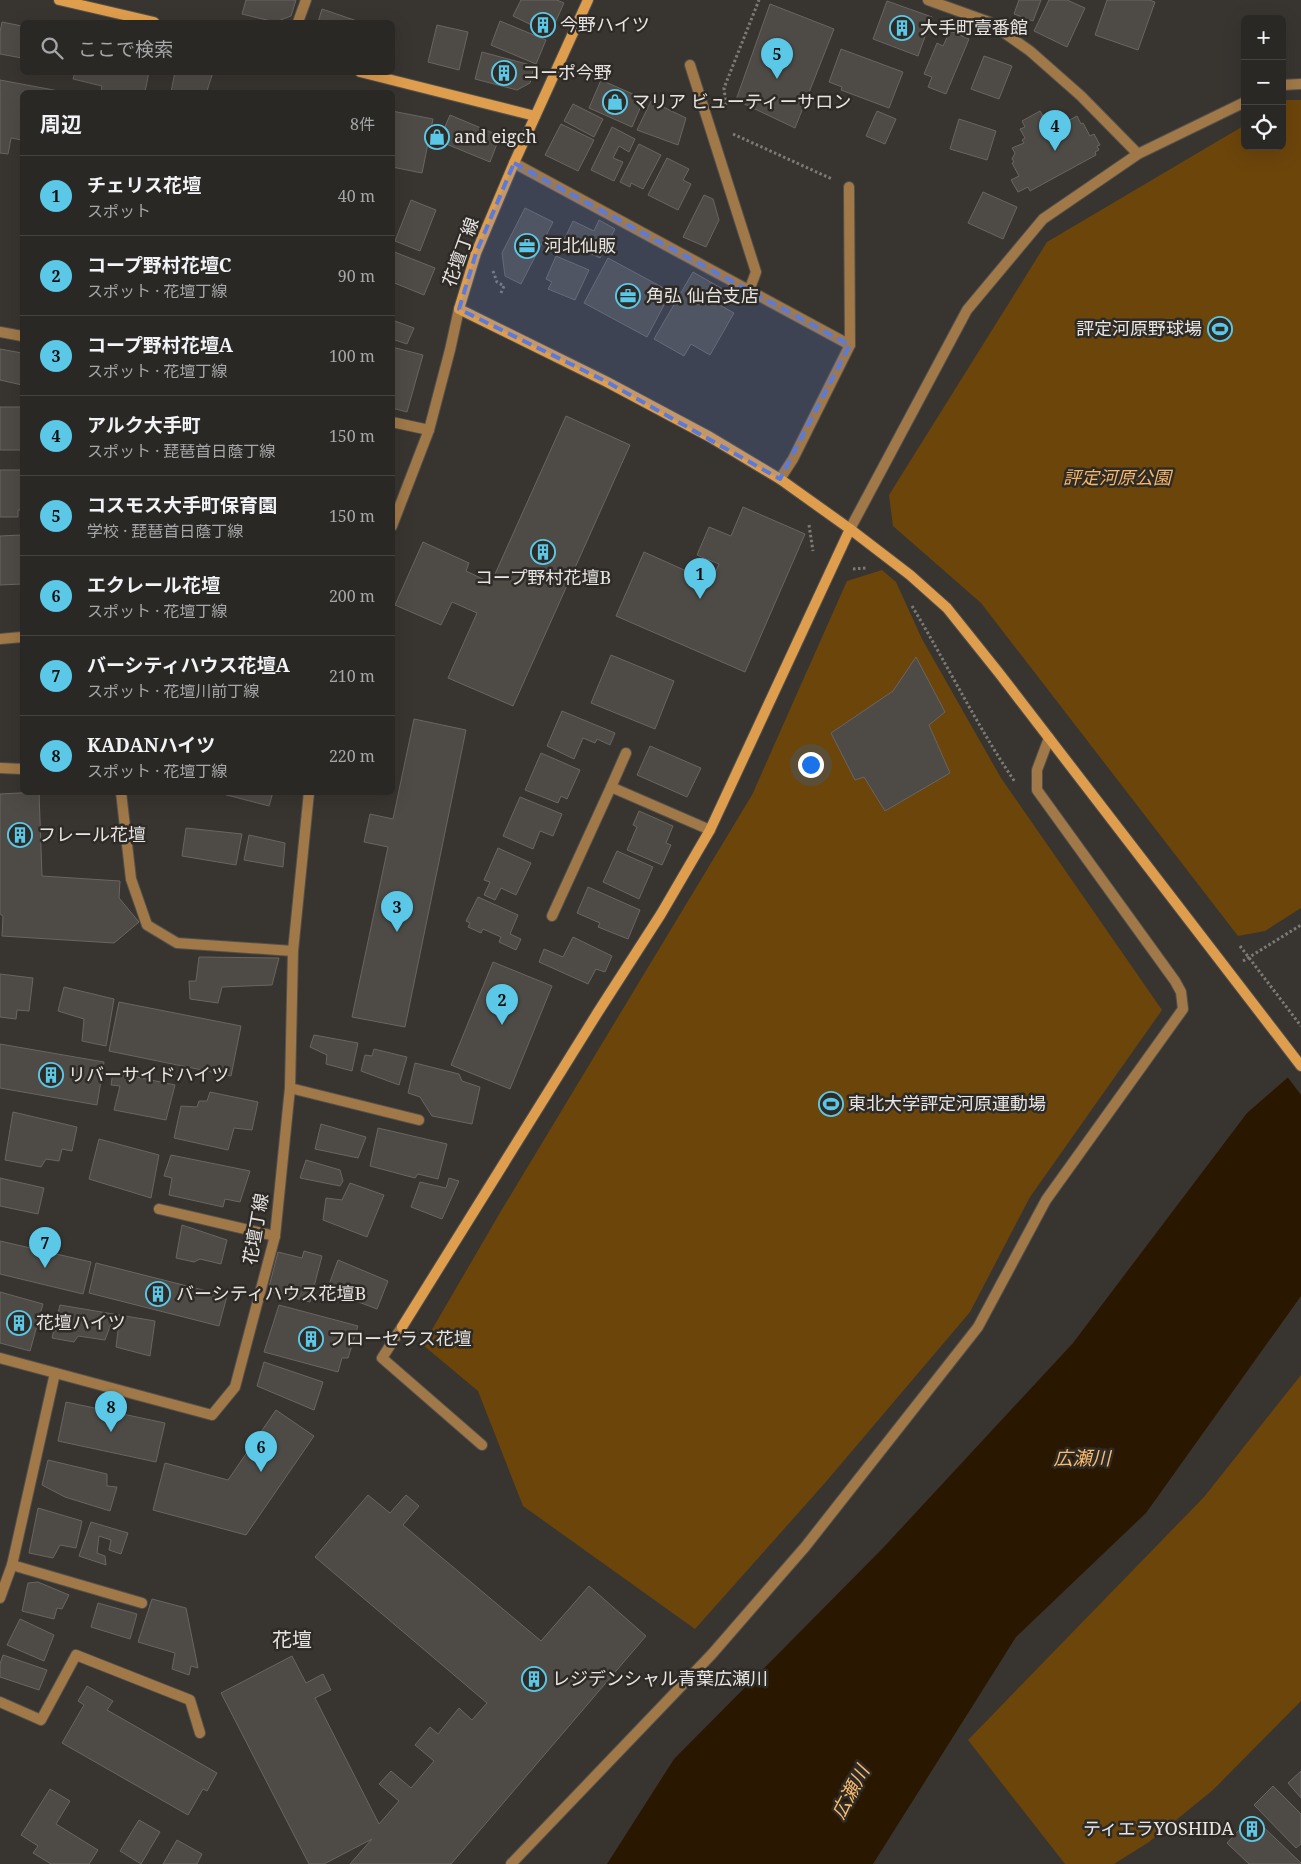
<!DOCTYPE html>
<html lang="ja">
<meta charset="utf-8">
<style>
:root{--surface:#2a2825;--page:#363432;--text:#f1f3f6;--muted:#a5a6a7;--line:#464442;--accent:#5bc8e7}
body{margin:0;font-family:"Noto Serif","Noto Sans JP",serif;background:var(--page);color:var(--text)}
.controls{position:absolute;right:15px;top:15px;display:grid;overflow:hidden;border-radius:8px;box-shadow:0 5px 20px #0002}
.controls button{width:45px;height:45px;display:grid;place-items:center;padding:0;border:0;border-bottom:1px solid var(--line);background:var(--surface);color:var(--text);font:25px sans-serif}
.you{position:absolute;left:810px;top:764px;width:18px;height:18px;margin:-12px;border:4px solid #fff;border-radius:50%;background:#1a73e8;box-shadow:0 0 0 8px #1a73e833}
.badge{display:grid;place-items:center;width:32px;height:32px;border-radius:50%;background:var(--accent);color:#111;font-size:16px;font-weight:700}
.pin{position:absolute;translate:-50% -41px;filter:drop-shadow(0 1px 2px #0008)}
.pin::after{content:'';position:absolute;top:26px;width:18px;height:15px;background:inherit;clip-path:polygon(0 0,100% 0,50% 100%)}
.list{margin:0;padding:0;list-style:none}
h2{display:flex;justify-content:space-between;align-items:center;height:65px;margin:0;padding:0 20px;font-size:21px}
h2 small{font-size:16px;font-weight:400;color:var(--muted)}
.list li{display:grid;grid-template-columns:32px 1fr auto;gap:15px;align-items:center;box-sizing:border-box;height:80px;padding:0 20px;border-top:1px solid var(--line)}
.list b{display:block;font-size:19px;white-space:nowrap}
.list p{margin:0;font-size:16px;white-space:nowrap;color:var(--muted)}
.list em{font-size:16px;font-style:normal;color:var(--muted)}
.icon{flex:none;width:28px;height:28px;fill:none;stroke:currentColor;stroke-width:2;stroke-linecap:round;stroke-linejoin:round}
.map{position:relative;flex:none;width:1301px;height:1864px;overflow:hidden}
.search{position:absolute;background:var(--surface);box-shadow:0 5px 20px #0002;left:20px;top:20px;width:375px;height:55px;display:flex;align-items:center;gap:12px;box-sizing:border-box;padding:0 18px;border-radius:8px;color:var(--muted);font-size:19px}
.panel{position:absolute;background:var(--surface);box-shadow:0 5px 20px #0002;left:20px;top:90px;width:375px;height:705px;border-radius:8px}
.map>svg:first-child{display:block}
.green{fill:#6c450b}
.water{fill:#2a1700}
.pier{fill:#383531}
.building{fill:#4e4b47;stroke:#696562}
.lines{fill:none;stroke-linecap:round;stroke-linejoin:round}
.lane-casing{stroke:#54514d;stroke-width:12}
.street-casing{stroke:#54514d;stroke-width:12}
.secondary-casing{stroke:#54514d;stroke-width:12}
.path{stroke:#7c7a76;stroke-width:3;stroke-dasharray:2.5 2.5;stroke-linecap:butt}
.lane{stroke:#a17949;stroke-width:10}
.street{stroke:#a17949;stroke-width:10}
.secondary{stroke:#df9e4d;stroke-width:10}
.marked{fill:#5a7bdb;fill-opacity:0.2;stroke:#5a7bdb;stroke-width:4;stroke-dasharray:10 6;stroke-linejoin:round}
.labels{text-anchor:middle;stroke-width:5;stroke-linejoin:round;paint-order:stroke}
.poi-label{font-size:18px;fill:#e7e5e3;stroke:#2e2b27;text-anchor:start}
.street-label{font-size:18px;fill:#e7e5e3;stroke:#2e2b27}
.park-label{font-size:18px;font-style:italic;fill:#f8b668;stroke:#2e2b27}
.water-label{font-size:19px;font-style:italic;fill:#fcbb6c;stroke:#2e2b27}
.quarter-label{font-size:20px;fill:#e7e5e3;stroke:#2e2b27}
</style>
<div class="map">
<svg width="1301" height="1864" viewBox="0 0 1301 1864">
<rect width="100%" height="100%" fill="#383531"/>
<g class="green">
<polygon points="1286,100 1301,100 1301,908 1265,931 1238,936 981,603 893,526 889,495 1047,242 1245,125 1245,146 1282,146 1282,103"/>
<polygon points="882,570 896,582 922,639 1001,778 1162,1010 1030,1197 970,1312 824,1484 695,1629 523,1506 478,1391 423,1345 501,1211 752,795 847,581"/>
<polygon points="1301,1375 1301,1701 1213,1790 1149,1842 1114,1864 1065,1864 968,1740 1204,1497"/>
</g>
<polygon class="water" points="1301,1066 1301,1296 1146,1513 1016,1637 873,1864 607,1864 674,1759 882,1549 1073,1343 1247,1113"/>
<polygon class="pier" points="1301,1063 1301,1095 1286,1075"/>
<g class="building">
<polygon points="246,0 296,0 291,16 275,22 242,14"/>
<polygon points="521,0 557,0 564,3 550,34 513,16"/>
<polygon points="1019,0 1041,0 1033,21 1014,14"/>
<polygon points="1049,0 1067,0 1085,8 1067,47 1034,31"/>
<polygon points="1107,0 1149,0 1155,2 1138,50 1095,35"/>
<polygon points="887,1 932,17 918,56 873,39"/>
<polygon points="770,4 834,29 795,128 736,100"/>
<polygon points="322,9 360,22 318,22"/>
<polygon points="500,21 546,40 536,64 491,45"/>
<polygon points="2,22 22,26 22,58 0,54 0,32"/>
<polygon points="437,25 468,32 459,70 428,62"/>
<polygon points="950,31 969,39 946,94 928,87 932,77 924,74 937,43 943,46"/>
<polygon points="841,49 903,72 889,108 841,90 842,87 829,82"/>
<polygon points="482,52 534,66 530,83 517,90 475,79"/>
<polygon points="984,56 1012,66 999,99 971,89"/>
<polygon points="75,72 149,72 145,92 101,92 102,86 73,79"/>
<polygon points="175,72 213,72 207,91 171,92"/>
<polygon points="0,80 59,91 59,92 22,92 22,140 11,138 8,154 0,153"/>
<polygon points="601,80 644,99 632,127 589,108"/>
<polygon points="651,101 686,118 678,145 637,130"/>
<polygon points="573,104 603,119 594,137 564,121"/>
<polygon points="392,111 433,119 422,173 392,167"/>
<polygon points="877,111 896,119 885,144 866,136"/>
<polygon points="1040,111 1046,121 1057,115 1062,124 1077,116 1081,124 1083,123 1090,136 1094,134 1100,145 1097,146 1099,150 1095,152 1096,155 1030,191 1028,187 1018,192 1011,180 1019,176 1012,163 1014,162 1012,159 1015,153 1012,148 1024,143 1022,140 1025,138 1020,129 1025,127 1022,121"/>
<polygon points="450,115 500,136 490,162 439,141"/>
<polygon points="959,119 996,131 987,160 950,149"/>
<polygon points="561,124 594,140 578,171 545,155"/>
<polygon points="612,127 635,139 629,152 619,146 613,158 623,162 614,181 591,170"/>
<polygon points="639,144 661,155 643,189 631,183 630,187 620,182"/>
<polygon points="667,158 689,169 683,180 691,184 678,210 648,195"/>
<polygon points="983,192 1017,207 1003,239 968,223"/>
<polygon points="704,195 713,199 719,220 706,247 683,237"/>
<polygon points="411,200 436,210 420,251 395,241"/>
<polygon points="525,208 553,222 521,284 505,276 502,253"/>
<polygon points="599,220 615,229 600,258 564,240 573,221 594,231"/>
<polygon points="392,251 435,268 424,295 392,282"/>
<polygon points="556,256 589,270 575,300 548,289 552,282 546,279"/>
<polygon points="608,258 671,292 647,337 584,303"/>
<polygon points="693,272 726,291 718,304 734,313 710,355 691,344 684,356 654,339"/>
<polygon points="392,320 414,328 407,344 392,339"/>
<polygon points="392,347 423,355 407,412 392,408"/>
<polygon points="0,349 22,353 22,385 0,380"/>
<rect x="0" y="407" width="22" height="43"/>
<polygon points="566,416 630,445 513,706 448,678 477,613 452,602 441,625 395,605 423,542 469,563 466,571 491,583"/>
<polygon points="0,470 22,470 22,510 18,510 18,517 0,517"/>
<polygon points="743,507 805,534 745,672 616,616 644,552 711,582 719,564 697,555 709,527 731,536"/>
<polygon points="21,535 22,584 0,585 0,536"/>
<polygon points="611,655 674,681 655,729 591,703"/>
<polygon points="916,657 945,712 929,725 950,773 885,811 864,777 855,780 831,733 893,691"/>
<polygon points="562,711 615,733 610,745 597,739 595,743 583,738 574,759 547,746"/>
<polygon points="414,719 466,730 405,1027 352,1017 388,847 364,842 370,814 393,819"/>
<polygon points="650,746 701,768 687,797 637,775"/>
<polygon points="541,753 580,770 567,799 561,796 558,803 525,790"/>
<polygon points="39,792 42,876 120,881 119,898 139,922 114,943 2,936 3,916 0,914 0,794"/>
<polygon points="215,792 273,792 269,806"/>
<polygon points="520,797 562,814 553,836 540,831 533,849 503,836"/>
<polygon points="639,811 673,826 666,843 671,845 662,865 627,850 637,827 633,825"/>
<polygon points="186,828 242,834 236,865 182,856"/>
<polygon points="249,835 285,843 283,867 244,860"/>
<polygon points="498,848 531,863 516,895 501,888 495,900 484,895 490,882 484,880"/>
<polygon points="617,851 653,867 639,899 603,882"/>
<polygon points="588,887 640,910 628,939 598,927 600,923 577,913"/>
<polygon points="478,897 518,915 510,934 521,939 516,950 499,942 501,937 483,929 481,933 468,927 470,923 466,921"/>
<polygon points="573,937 612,956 605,972 596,969 588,984 539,962 544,949 563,957"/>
<polygon points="199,957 279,958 272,985 222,987 218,1003 190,999 189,981 196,981"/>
<polygon points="493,962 552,986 510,1089 451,1065"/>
<polygon points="0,974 33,978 29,1011 17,1010 16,1019 0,1017"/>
<polygon points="64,987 114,999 106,1046 82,1041 84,1019 58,1011"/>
<polygon points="119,1002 241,1026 231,1076 109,1051"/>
<polygon points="314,1035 358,1043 352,1071 326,1064 327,1055 310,1047"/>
<polygon points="0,1044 104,1062 97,1105 0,1088"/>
<polygon points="374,1049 407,1057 399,1085 361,1071 365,1055 372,1056"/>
<polygon points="415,1063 459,1074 462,1081 480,1087 472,1124 432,1116 420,1097 408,1093"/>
<polygon points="113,1072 175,1085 166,1120 114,1110 120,1086 111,1085"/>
<polygon points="210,1092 258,1102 252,1130 234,1128 228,1150 174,1138 181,1106 197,1107 199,1101 207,1101"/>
<polygon points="13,1112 77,1127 72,1151 62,1149 59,1161 46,1159 41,1167 5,1160"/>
<polygon points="321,1124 366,1137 358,1158 315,1149"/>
<polygon points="378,1128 447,1144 438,1179 418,1174 415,1178 370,1166"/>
<polygon points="99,1139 159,1155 151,1198 89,1179"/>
<polygon points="171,1155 250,1171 240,1202 225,1199 223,1207 169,1195 172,1178 164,1176"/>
<polygon points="306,1160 340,1170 343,1181 340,1186 300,1178"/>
<polygon points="0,1178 44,1188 38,1214 0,1206"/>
<polygon points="449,1178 459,1181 442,1219 411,1207 420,1182 446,1188"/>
<polygon points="350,1183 384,1195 367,1237 323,1220 326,1198 342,1200"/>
<polygon points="182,1225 227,1240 221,1264 200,1259 194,1262 176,1258"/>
<polygon points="0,1241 91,1262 83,1294 0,1274"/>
<polygon points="304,1251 322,1256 310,1302 268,1291 278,1252 302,1258"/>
<polygon points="338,1260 388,1281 377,1309 327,1290"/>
<polygon points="96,1263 227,1296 219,1326 89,1293"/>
<polygon points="0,1292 43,1304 30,1351 0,1343"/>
<polygon points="60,1305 155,1321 150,1356 116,1347 119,1323 112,1321 105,1340 78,1336 74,1342 52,1338"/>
<polygon points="279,1305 358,1326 348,1358 342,1358 338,1372 264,1352"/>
<polygon points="264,1362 323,1382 314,1410 257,1386"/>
<polygon points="66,1402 165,1423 156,1462 58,1441"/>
<polygon points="276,1410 314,1436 246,1535 153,1510 165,1463 228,1480"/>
<polygon points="48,1460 107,1474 107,1486 117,1487 110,1511 65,1497 42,1485"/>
<polygon points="368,1495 390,1513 406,1495 419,1506 403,1525 541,1641 589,1586 646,1636 451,1864 350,1864 372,1839 324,1864 309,1864 221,1693 292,1656 306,1683 323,1674 331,1690 315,1698 379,1824 399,1801 379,1784 391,1771 411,1788 434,1761 415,1745 430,1727 438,1734 459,1708 472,1720 487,1703 315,1557"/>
<polygon points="38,1508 82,1521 76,1548 60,1545 53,1558 29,1553"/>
<polygon points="91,1522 128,1533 121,1554 109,1550 111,1540 99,1536 97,1553 105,1556 106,1565 79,1556"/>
<polygon points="38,1582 69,1595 62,1609 57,1608 54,1619 22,1611 28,1583"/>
<polygon points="152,1599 186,1608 198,1668 191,1666 189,1675 172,1669 175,1653 138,1642"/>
<polygon points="98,1603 137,1614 130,1639 91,1627"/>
<polygon points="20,1619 54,1635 44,1661 7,1645"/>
<polygon points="3,1655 47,1670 39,1690 0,1677 0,1664"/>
<polygon points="87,1686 113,1701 107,1710 217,1773 207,1791 203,1789 188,1815 62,1743 84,1705 78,1701"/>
<polygon points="1301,1771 1301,1798 1288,1783"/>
<polygon points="1273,1786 1301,1814 1301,1844 1296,1848 1254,1805"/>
<polygon points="50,1789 70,1801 56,1824 98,1850 89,1864 51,1864 33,1853 38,1846 21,1835"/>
<polygon points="1252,1816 1301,1863 1301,1864 1249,1864 1227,1843"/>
<polygon points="139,1820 160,1832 141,1864 120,1851"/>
<polygon points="177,1840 202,1854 197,1864 163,1864"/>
</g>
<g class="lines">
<defs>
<g id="lane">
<polyline points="298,22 306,0"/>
<polyline points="0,639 22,637"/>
<polyline points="0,768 22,769"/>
<polyline points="121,792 131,879 147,925 177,943 293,951"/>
<polyline points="290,1088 419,1120"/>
<polyline points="159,1209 275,1236"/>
<polyline points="12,1565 142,1603"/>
<polyline points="0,1702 41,1720 76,1655 190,1700 200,1733"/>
</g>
<g id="street">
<polyline points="928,0 989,22 1030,51 1081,96 1138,154"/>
<polyline points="690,65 756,272 749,291"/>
<polyline points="1282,85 1301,84"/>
<polyline points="514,163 850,345 793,459 780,479"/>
<polyline points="849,187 850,345"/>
<polyline points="0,332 22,336"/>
<polyline points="392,422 429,430"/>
<polyline points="392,526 429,430 450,350 459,309"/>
<polyline points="850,529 967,310 1043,219 1138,154 1245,102"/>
<polyline points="611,787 626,753"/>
<polyline points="552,916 611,787 710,830"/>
<polyline points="402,1327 382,1358 482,1445"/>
<polyline points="0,1358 212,1415 235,1387 275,1236 290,1088 293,951 309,792"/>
<polyline points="0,1598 12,1565 55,1373"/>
<polyline points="511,1864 712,1654 805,1547 978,1327 1046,1200 1183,1009 1181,992 1175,981 1037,790 1037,770 1049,738"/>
</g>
<g id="secondary">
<polyline points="59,0 154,22"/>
<polyline points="588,0 514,163 476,253 459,309 607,382 710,437 780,479 850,529 910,575 947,608 999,673 1301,1066"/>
<polyline points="360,72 535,116"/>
<polyline points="402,1327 598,1012 661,914 710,830 850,529"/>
</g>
</defs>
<use href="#lane" class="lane-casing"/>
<use href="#street" class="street-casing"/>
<use href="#secondary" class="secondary-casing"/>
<g class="path">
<polyline points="726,105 724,88 759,0"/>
<polyline points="733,134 832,179"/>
<polyline points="493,271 497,282 504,286 501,293"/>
<polyline points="809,525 813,551"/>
<polyline points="853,569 866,568"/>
<path d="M 912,606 C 947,664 977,726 1015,782"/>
<polyline points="1240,946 1301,1026"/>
<polyline points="1243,961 1301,925"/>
</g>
<use href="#lane" class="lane"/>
<use href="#street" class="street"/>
<use href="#secondary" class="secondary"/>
</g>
<path class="marked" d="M 514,163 L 850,345 L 780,479 L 607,382 L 459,309 L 476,253 Z"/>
<defs>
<symbol id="building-ring" viewBox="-11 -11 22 22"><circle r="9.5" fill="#2e2b27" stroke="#5bc8e7" stroke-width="1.5"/><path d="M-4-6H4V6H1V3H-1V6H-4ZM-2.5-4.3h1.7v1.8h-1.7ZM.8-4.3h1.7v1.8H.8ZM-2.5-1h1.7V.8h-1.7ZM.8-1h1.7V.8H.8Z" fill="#5bc8e7"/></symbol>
<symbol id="shop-ring" viewBox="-11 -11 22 22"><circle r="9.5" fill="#2e2b27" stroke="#5bc8e7" stroke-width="1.5"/><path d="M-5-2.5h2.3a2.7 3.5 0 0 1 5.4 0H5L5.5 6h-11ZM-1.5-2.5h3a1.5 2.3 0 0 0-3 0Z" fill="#5bc8e7"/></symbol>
<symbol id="office-ring" viewBox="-11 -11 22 22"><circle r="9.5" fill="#2e2b27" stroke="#5bc8e7" stroke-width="1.5"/><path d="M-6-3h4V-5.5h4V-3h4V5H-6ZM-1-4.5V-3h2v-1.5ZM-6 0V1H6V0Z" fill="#5bc8e7"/></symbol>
<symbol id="stadium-ring" viewBox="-11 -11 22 22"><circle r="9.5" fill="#2e2b27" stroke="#5bc8e7" stroke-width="1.5"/><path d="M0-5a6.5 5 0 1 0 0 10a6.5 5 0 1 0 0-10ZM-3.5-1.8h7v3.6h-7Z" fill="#5bc8e7"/></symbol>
</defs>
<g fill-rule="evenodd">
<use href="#building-ring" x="529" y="11" width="28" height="28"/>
<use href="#building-ring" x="888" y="14" width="28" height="28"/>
<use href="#building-ring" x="490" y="59" width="28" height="28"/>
<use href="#shop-ring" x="601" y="88" width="28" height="28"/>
<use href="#shop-ring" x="423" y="123" width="28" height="28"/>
<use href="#office-ring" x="513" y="232" width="28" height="28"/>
<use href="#office-ring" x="614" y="282" width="28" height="28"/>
<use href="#stadium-ring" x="1206" y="315" width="28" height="28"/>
<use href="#building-ring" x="529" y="538" width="28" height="28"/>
<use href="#building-ring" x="6" y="821" width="28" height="28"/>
<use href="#building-ring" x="37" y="1061" width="28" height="28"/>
<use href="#stadium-ring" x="817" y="1090" width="28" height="28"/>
<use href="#building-ring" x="144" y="1280" width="28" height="28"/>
<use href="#building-ring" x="5" y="1309" width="28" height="28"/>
<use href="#building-ring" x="297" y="1325" width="28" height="28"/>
<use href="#building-ring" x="520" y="1665" width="28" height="28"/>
<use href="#building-ring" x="1238" y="1815" width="28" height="28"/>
</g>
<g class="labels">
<g class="poi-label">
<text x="560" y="31">今野ハイツ</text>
<text x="920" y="34">大手町壹番館</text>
<text x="522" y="79">コーポ今野</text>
<text x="632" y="108">マリア ビューティーサロン</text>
<text x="454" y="143">and eigch</text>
<text x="544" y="252">河北仙販</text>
<text x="646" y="302">角弘 仙台支店</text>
<text x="1202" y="335" text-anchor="end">評定河原野球場</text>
<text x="543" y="584" text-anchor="middle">コープ野村花壇B</text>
<text x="38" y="841">フレール花壇</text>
<text x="68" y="1081">リバーサイドハイツ</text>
<text x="848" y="1110">東北大学評定河原運動場</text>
<text x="176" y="1300">バーシティハウス花壇B</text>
<text x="36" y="1329">花壇ハイツ</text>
<text x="328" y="1345">フローセラス花壇</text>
<text x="552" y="1685">レジデンシャル青葉広瀬川</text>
<text x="1234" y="1835" text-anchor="end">ティエラYOSHIDA</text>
</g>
<g class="street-label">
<text transform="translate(461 252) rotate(-70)" y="6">花壇丁線</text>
<text transform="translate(256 1229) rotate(-80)" y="6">花壇丁線</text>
</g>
<g class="park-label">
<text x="1117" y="484">評定河原公園</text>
</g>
<g class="water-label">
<text x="1082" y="1465">広瀬川</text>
<text transform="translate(850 1792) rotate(-62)" y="7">広瀬川</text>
</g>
<g class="quarter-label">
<text x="292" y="1647">花壇</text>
</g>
</g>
</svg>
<div class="controls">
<button>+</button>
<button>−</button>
<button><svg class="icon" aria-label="locate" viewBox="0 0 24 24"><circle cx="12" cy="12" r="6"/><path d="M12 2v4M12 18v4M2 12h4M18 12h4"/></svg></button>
</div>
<div class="you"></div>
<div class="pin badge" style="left:700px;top:599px">1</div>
<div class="pin badge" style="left:502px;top:1025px">2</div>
<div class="pin badge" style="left:397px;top:932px">3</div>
<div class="pin badge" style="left:1055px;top:151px">4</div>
<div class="pin badge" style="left:777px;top:79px">5</div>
<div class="pin badge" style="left:261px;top:1472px">6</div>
<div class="pin badge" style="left:45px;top:1268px">7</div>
<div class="pin badge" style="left:111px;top:1432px">8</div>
<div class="search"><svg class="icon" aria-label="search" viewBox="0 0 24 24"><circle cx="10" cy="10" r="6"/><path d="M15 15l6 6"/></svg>ここで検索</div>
<section class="panel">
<h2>周辺<small>8件</small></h2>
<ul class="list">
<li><span class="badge">1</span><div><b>チェリス花壇</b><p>スポット</p></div><em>40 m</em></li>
<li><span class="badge">2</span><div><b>コープ野村花壇C</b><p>スポット · 花壇丁線</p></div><em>90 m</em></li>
<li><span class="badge">3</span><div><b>コープ野村花壇A</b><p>スポット · 花壇丁線</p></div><em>100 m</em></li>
<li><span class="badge">4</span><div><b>アルク大手町</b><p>スポット · 琵琶首日蔭丁線</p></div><em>150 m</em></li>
<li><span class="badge">5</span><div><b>コスモス大手町保育園</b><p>学校 · 琵琶首日蔭丁線</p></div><em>150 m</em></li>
<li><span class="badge">6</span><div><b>エクレール花壇</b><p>スポット · 花壇丁線</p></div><em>200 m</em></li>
<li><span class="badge">7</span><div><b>バーシティハウス花壇A</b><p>スポット · 花壇川前丁線</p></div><em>210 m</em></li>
<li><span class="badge">8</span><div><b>KADANハイツ</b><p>スポット · 花壇丁線</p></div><em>220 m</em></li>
</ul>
</section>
</div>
